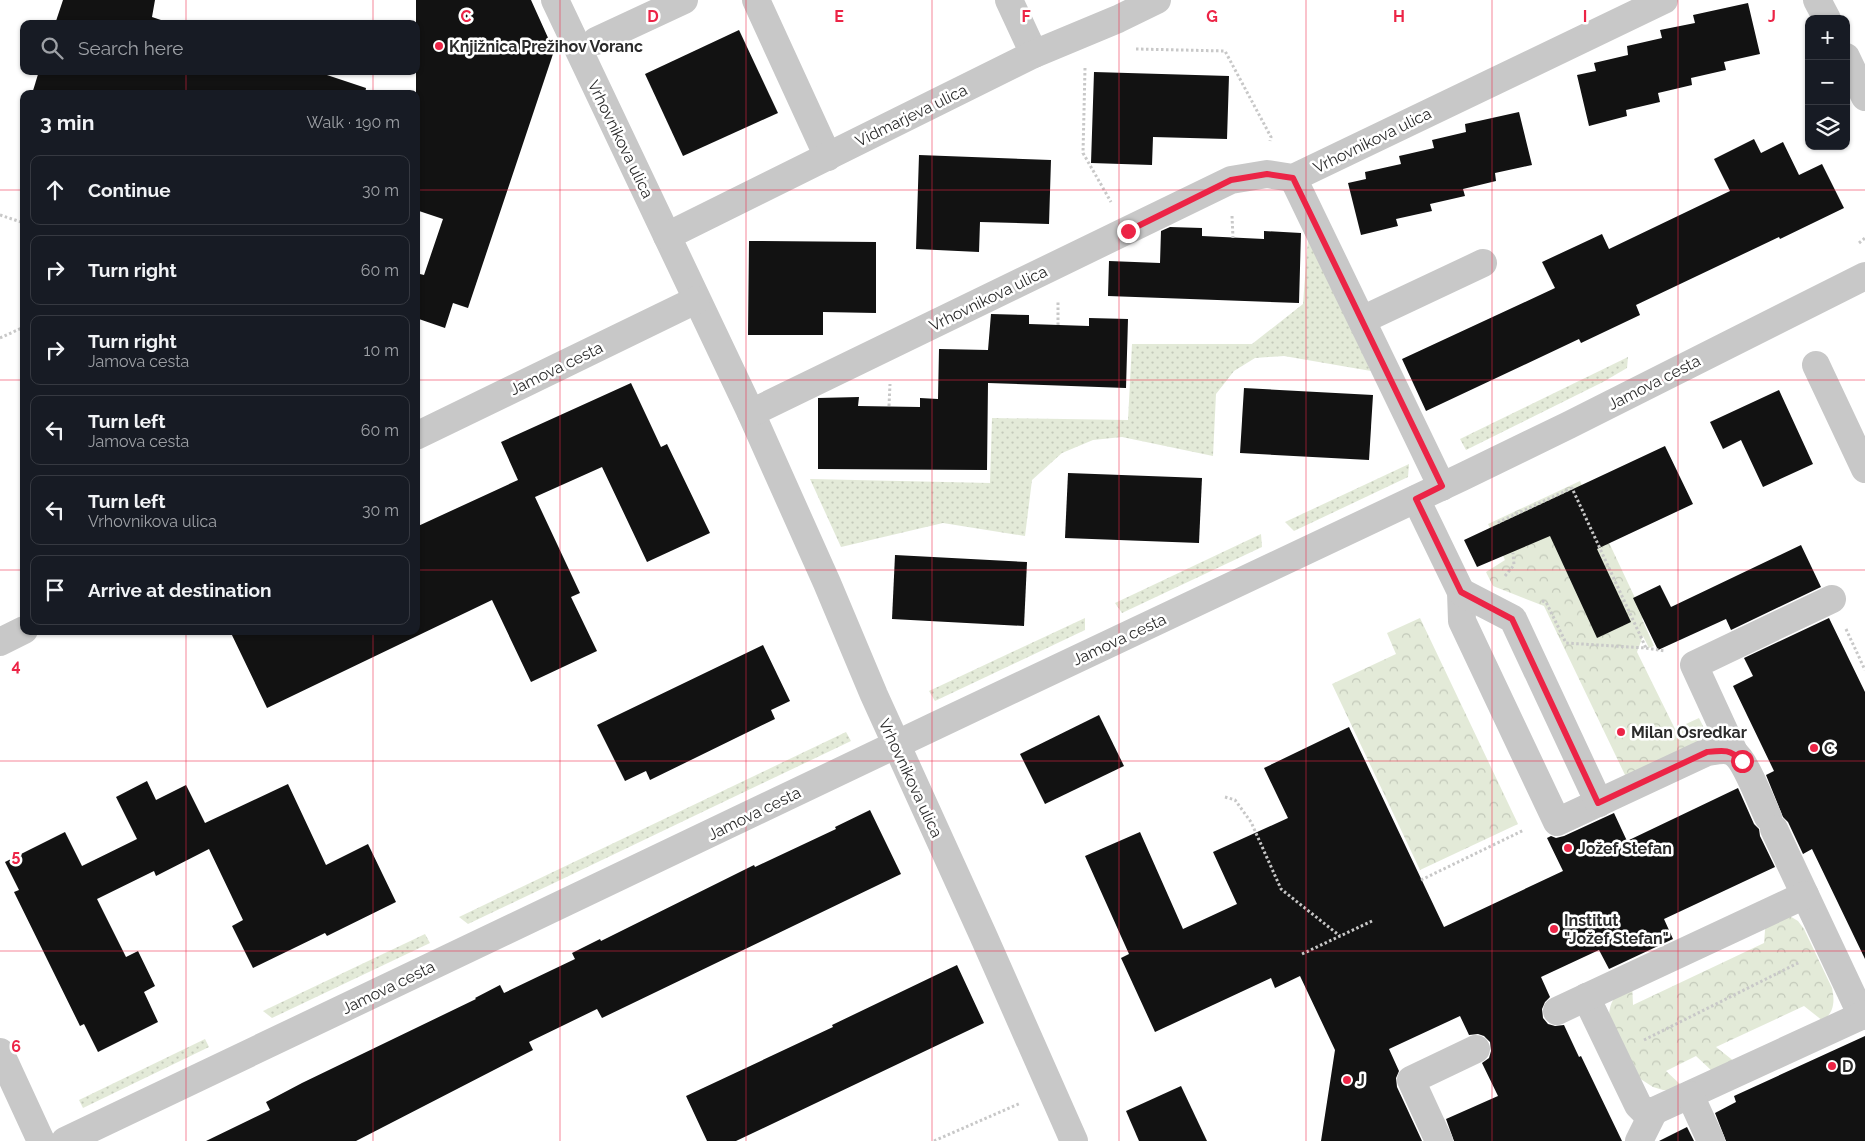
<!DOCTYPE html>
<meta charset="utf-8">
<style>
:root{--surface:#171b24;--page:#242831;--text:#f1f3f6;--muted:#9ea1a6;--line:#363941}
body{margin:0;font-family:Raleway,sans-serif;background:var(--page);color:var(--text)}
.controls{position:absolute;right:15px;top:15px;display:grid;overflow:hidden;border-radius:10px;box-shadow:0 1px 4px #0004}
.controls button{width:45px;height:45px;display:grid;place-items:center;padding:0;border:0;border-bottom:1px solid var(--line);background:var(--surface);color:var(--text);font:25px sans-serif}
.stop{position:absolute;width:15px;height:15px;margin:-11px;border:4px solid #ec2446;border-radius:50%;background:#fff}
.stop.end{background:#ec2446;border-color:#fff;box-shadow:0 1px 5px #0008}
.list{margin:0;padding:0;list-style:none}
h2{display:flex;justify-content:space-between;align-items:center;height:65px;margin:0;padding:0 20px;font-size:21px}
h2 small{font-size:16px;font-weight:400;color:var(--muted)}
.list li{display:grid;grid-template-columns:32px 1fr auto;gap:15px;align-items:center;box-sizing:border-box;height:70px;margin:0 10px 10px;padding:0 10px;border:1px solid var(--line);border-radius:10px}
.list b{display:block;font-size:19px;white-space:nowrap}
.list p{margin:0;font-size:16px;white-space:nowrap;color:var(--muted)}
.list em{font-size:16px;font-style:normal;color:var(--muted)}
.icon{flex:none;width:28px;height:28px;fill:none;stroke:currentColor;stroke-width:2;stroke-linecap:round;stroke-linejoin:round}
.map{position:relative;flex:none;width:1865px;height:1141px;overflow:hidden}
.search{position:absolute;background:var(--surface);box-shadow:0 1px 4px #0004;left:20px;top:20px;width:400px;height:55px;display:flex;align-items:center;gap:12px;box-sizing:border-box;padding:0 18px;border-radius:10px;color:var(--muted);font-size:19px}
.panel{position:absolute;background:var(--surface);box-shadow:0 1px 4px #0004;left:20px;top:90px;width:400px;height:545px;border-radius:10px}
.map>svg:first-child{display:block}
.grass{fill:url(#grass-dots)}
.park{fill:url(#park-crowns)}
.building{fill:#121212}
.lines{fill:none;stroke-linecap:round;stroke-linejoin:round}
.path{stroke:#c8c8c8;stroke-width:3;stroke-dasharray:2.5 2.5;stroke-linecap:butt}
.minor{stroke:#c8c8c8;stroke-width:28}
.route{stroke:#ec2446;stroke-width:6}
.grid{fill:none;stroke:#ec2446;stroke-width:1;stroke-opacity:0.55}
.poi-dot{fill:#ec2446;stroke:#fff;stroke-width:2}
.labels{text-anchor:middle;stroke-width:5;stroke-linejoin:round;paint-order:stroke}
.poi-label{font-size:16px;font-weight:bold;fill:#2b2b2b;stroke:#fff;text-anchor:start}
.street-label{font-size:16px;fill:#2b2b2b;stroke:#fff}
.grid-label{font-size:16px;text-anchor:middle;font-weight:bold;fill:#ec2446;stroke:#fff;stroke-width:5;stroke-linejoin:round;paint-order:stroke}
</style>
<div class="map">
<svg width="1865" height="1141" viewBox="0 0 1865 1141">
<defs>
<pattern id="grass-dots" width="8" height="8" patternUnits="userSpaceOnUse" patternTransform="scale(1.25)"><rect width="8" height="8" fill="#e3ead8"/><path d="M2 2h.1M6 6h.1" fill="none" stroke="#c3c9ba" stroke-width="1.8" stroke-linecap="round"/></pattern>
<pattern id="park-crowns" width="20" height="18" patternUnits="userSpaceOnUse" patternTransform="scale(1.25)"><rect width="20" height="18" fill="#e3ead8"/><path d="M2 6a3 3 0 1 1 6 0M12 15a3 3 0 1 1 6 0" fill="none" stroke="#c3c9ba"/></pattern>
</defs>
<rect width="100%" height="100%" fill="#fff"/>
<g class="grass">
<polygon points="1308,238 1371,371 1284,356 1255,358 1234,371 1216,394 1213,456 1122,437 1093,440 1062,453 1032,480 1025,536 943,523 841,547 810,479 990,483 992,418 1128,420 1132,344 1252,344 1303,304"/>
<polygon points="1628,357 1627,368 1603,382 1466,450 1460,439"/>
<polygon points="1409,464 1408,477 1294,531 1285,522"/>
<polygon points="1261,534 1262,547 1122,613 1115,603"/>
<polygon points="1085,618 1085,630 935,701 929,691"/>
<polygon points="846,732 851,741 468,924 459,917"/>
<polygon points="425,934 430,943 272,1018 263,1011"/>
<polygon points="205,1039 209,1047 83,1108 79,1100"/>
</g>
<g class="park">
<polygon points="1580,481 1644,617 1642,619 1654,646 1649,648 1643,636 1637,652 1675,729 1699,718 1710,740 1626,777 1544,606 1493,586 1486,572 1505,560 1488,524"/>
<polygon points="1420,618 1518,824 1420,870 1332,684 1396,654 1387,633"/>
<path d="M 1788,915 L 1798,921 L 1804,929 L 1832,988 C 1835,1002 1834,1012 1823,1021 L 1804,1006 L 1716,1047 L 1735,1062 L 1713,1072 L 1696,1056 L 1666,1071 L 1682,1086 L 1673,1090 L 1663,1090 L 1653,1087 L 1639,1078 L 1609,1019 C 1609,998 1618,994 1632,982 L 1633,1005 L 1764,943 L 1766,918 Z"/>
</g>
<g class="building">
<polygon points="63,0 155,0 152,17 173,24 55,24"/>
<polygon points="416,0 531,0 554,51 468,308 453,303 445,328 416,318 416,273 424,275 443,219 416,210"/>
<polygon points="1748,3 1760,54 1724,62 1726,70 1691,78 1692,85 1658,93 1660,102 1626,110 1627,116 1589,126 1577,75 1596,71 1594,63 1628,55 1627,46 1662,38 1660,30 1695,23 1693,15"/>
<polygon points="739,30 778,113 683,156 645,74"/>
<polygon points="39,71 315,71 366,88 365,94 32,94"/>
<polygon points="1094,72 1229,76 1227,139 1153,137 1152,165 1091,163"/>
<polygon points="1519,112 1532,165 1495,173 1496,181 1463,189 1465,196 1430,204 1432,211 1396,219 1398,226 1361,235 1348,183 1366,179 1365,172 1401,164 1399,156 1434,148 1432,140 1466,132 1465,124"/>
<polygon points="1754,139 1761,153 1783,142 1799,175 1822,164 1844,208 1780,239 1779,237 1636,305 1640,315 1581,343 1579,339 1426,411 1402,359 1555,288 1542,262 1602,234 1609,249 1730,191 1714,159"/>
<polygon points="919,155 1051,160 1049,224 980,222 979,252 916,249"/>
<polygon points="1170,227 1202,228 1202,236 1264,239 1264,231 1301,233 1299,303 1108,296 1109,261 1160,263 1161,231"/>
<polygon points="749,241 876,242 876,313 823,312 823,335 748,335"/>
<polygon points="991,314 1029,315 1029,324 1089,326 1089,318 1128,319 1126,388 988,383 987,470 818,469 818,398 859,397 858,406 920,407 920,398 938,399 939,349 988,350"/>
<polygon points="631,383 661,447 667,444 710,533 647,562 602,467 535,497 580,593 571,597 597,651 531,682 492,600 267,708 230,631 416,631 416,527 518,480 501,442"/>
<polygon points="1244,388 1373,395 1369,460 1240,453"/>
<polygon points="1779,390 1813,464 1763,487 1741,440 1723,449 1710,422"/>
<polygon points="1665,446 1693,504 1597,549 1631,622 1597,638 1550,536 1477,567 1464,540"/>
<polygon points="1068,473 1202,478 1199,543 1065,538"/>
<polygon points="1801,545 1821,587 1731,630 1726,619 1658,650 1633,598 1660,585 1671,607"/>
<polygon points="895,555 1027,562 1024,626 892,619"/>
<polygon points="1829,618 1865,692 1865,959 1812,849 1803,854 1788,822 1783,817 1766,775 1774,771 1733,686 1753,676 1744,658"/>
<polygon points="763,645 790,701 771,710 775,719 650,780 646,771 625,781 597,725"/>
<polygon points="1099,715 1124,766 1045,804 1020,754"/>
<polygon points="1349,727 1444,927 1563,871 1547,838 1551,836 1556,838 1564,836 1614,813 1627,841 1738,788 1754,824 1759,829 1760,836 1775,867 1664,919 1673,939 1609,969 1599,950 1541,977 1550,997 1545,1002 1542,1009 1543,1018 1548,1024 1555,1026 1564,1025 1579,1057 1581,1056 1622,1141 1454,1141 1446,1119 1498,1096 1482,1063 1489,1058 1491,1051 1490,1042 1484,1036 1478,1034 1469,1035 1460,1016 1389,1049 1399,1071 1396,1078 1397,1087 1422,1141 1321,1141 1335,1050 1300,976 1275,988 1271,978 1155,1032 1121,958 1129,954 1085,856 1140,832 1183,929 1237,904 1213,852 1288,818 1264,768"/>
<polygon points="147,781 156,800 186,785 205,823 288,784 326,865 368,844 396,902 327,936 325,933 253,968 232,926 243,920 209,849 156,876 154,871 97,899 126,957 138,951 155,986 144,992 158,1022 98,1052 84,1024 80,1026 14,892 19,890 5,862 65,832 82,866 137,839 116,797"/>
<polygon points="870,810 901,874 602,1018 597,1009 529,1042 533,1050 356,1141 206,1141 270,1110 266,1102 302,1083 476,999 475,998 500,985 504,993 575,959 572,953 600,939 601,941 754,865 755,867 836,829 835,827"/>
<polygon points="957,965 984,1023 736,1141 707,1141 686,1096 833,1027 832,1025"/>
<polygon points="1865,1036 1865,1141 1726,1141 1715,1113 1736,1102 1734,1096"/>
<polygon points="1181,1086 1207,1141 1139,1141 1126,1111"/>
<polygon points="1687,1127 1694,1141 1659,1141"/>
</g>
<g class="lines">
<g class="path">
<polyline points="1136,49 1225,51 1271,137 1270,141"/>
<polyline points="1085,68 1083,153 1111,202"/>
<polyline points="0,215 24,223"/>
<polyline points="1232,216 1233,238"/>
<polyline points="1859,243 1865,238"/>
<polyline points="1058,325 1058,300"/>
<polyline points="0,338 24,327"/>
<polyline points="889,406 890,384"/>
<polyline points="1500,523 1499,522 1572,488 1646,648"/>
<polyline points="1505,576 1514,565 1513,553"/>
<polyline points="1542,601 1546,602 1566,643 1646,648 1665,651"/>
<polyline points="1846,629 1865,670"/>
<polyline points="1225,797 1235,800 1251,822 1281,889 1340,936"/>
<polyline points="1421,880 1524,830"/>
<polyline points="1302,954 1372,921"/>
<polyline points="1644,1040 1800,962"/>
<polyline points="934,1141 1021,1103"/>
</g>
<g class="minor">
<polyline points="555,0 751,413 827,583 874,695 983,935 1074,1141"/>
<polyline points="756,0 828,157"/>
<polyline points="1009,0 1034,54"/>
<polyline points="1817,0 1827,19"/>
<polyline points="596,41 684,0"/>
<polyline points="1846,57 1865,97"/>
<polyline points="1293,178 1442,487"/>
<polyline points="667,236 1034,54 1118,19 1157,0"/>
<polyline points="1362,320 1483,263"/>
<polyline points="1816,365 1865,469"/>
<polyline points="751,413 1231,180 1267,174 1293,178 1664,0"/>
<polyline points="416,436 696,300"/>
<path d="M 1416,499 L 1461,592 L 1462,621 L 1557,822 L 1707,752 C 1715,751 1727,748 1734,753 C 1746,761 1761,803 1768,817"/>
<polyline points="1461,592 1513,619 1599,803"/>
<polyline points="0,642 24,630"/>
<polyline points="1734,752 1694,665 1832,599"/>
<polyline points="1774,829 1862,1016"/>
<polyline points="1586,997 1638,1105 1644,1111 1654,1111 1865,1014"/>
<polyline points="1557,1011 1805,895"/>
<polyline points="0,1052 41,1141"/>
<polyline points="1690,1095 1711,1141"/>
<polyline points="65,1141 933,727 1462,477 1569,425 1865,276"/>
<polyline points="1439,1141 1411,1080 1476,1049"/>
<polyline points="1639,1141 1654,1111"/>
</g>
</g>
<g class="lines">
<path class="route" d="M 1128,231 L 1231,180 L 1267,174 L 1293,178 L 1442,486 L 1416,499 L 1461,592 L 1512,619 L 1598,803 L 1707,752 C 1724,750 1730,749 1742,761"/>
</g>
<path class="grid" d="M 186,0 L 186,24M 373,0 L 373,24M 560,0 L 560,1141M 746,0 L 746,1141M 932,0 L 932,1141M 1119,0 L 1119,1141M 1306,0 L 1306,1141M 1492,0 L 1492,1141M 1678,0 L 1678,1141M 186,71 L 186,94M 373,71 L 373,94M 0,190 L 24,190M 416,190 L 1865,190M 0,380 L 24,380M 416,380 L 1865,380M 0,570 L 24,570M 416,570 L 1865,570M 186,631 L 186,1141M 373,631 L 373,1141M 0,761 L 1865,761M 0,951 L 1865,951"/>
<g class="poi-dot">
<circle cx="439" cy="46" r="5"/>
<circle cx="1621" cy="732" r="5"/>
<circle cx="1814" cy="748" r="5"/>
<circle cx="1568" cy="848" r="5"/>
<circle cx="1554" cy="929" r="5"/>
<circle cx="1832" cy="1066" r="5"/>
<circle cx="1347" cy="1080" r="5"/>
</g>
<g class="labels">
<g class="poi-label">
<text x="449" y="52">Knjižnica Prežihov Voranc</text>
<text x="1631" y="738">Milan Osredkar</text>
<text x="1824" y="754">C</text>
<text x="1578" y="854">Jožef Stefan</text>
<text x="1564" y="926">Institut<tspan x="1564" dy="18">"Jožef Stefan"</tspan></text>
<text x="1842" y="1072">D</text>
<text x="1357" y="1086">J</text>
</g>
<g class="street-label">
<text transform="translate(911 115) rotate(-26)" y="6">Vidmarjeva ulica</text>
<text transform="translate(621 139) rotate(64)" y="6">Vrhovnikova ulica</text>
<text transform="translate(1372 140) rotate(-26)" y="6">Vrhovnikova ulica</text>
<text transform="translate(988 298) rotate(-26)" y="6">Vrhovnikova ulica</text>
<text transform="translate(556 368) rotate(-26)" y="6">Jamova cesta</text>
<text transform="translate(1654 382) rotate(-27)" y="6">Jamova cesta</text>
<text transform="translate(1119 639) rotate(-25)" y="6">Jamova cesta</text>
<text transform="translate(911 778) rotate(65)" y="6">Vrhovnikova ulica</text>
<text transform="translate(754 813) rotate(-26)" y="6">Jamova cesta</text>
<text transform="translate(388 987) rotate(-26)" y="6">Jamova cesta</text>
</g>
</g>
<g class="grid-label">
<text x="466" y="22">C</text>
<text x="653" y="22">D</text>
<text x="839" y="22">E</text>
<text x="1026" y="22">F</text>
<text x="1212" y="22">G</text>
<text x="1399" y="22">H</text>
<text x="1585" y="22">I</text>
<text x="1772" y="22">J</text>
<text x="16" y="671">4</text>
<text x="16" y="861">5</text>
<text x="16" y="1052">6</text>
</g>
</svg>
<div class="controls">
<button>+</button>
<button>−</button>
<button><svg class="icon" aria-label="layers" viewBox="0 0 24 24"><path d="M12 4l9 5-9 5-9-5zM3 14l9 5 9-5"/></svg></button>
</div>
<div class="stop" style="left:1742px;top:761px"></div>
<div class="stop end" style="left:1128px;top:231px"></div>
<div class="search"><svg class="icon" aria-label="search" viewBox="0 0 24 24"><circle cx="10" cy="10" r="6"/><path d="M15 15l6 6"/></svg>Search here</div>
<section class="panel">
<h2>3 min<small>Walk · 190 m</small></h2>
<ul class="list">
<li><svg class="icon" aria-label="ahead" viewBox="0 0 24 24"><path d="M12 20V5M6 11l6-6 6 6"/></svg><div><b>Continue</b></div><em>30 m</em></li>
<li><svg class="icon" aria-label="right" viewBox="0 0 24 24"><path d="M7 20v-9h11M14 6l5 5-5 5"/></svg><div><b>Turn right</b></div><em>60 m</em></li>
<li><svg class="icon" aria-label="right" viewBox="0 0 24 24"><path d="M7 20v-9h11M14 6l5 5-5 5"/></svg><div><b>Turn right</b><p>Jamova cesta</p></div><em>10 m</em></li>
<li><svg class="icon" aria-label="left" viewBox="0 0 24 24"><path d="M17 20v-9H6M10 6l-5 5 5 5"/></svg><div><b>Turn left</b><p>Jamova cesta</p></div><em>60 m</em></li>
<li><svg class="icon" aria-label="left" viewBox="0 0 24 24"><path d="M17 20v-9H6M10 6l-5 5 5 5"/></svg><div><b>Turn left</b><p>Vrhovnikova ulica</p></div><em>30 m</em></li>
<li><svg class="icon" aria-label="arrive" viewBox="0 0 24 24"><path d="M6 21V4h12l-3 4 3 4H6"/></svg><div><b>Arrive at destination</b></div></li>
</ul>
</section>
</div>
